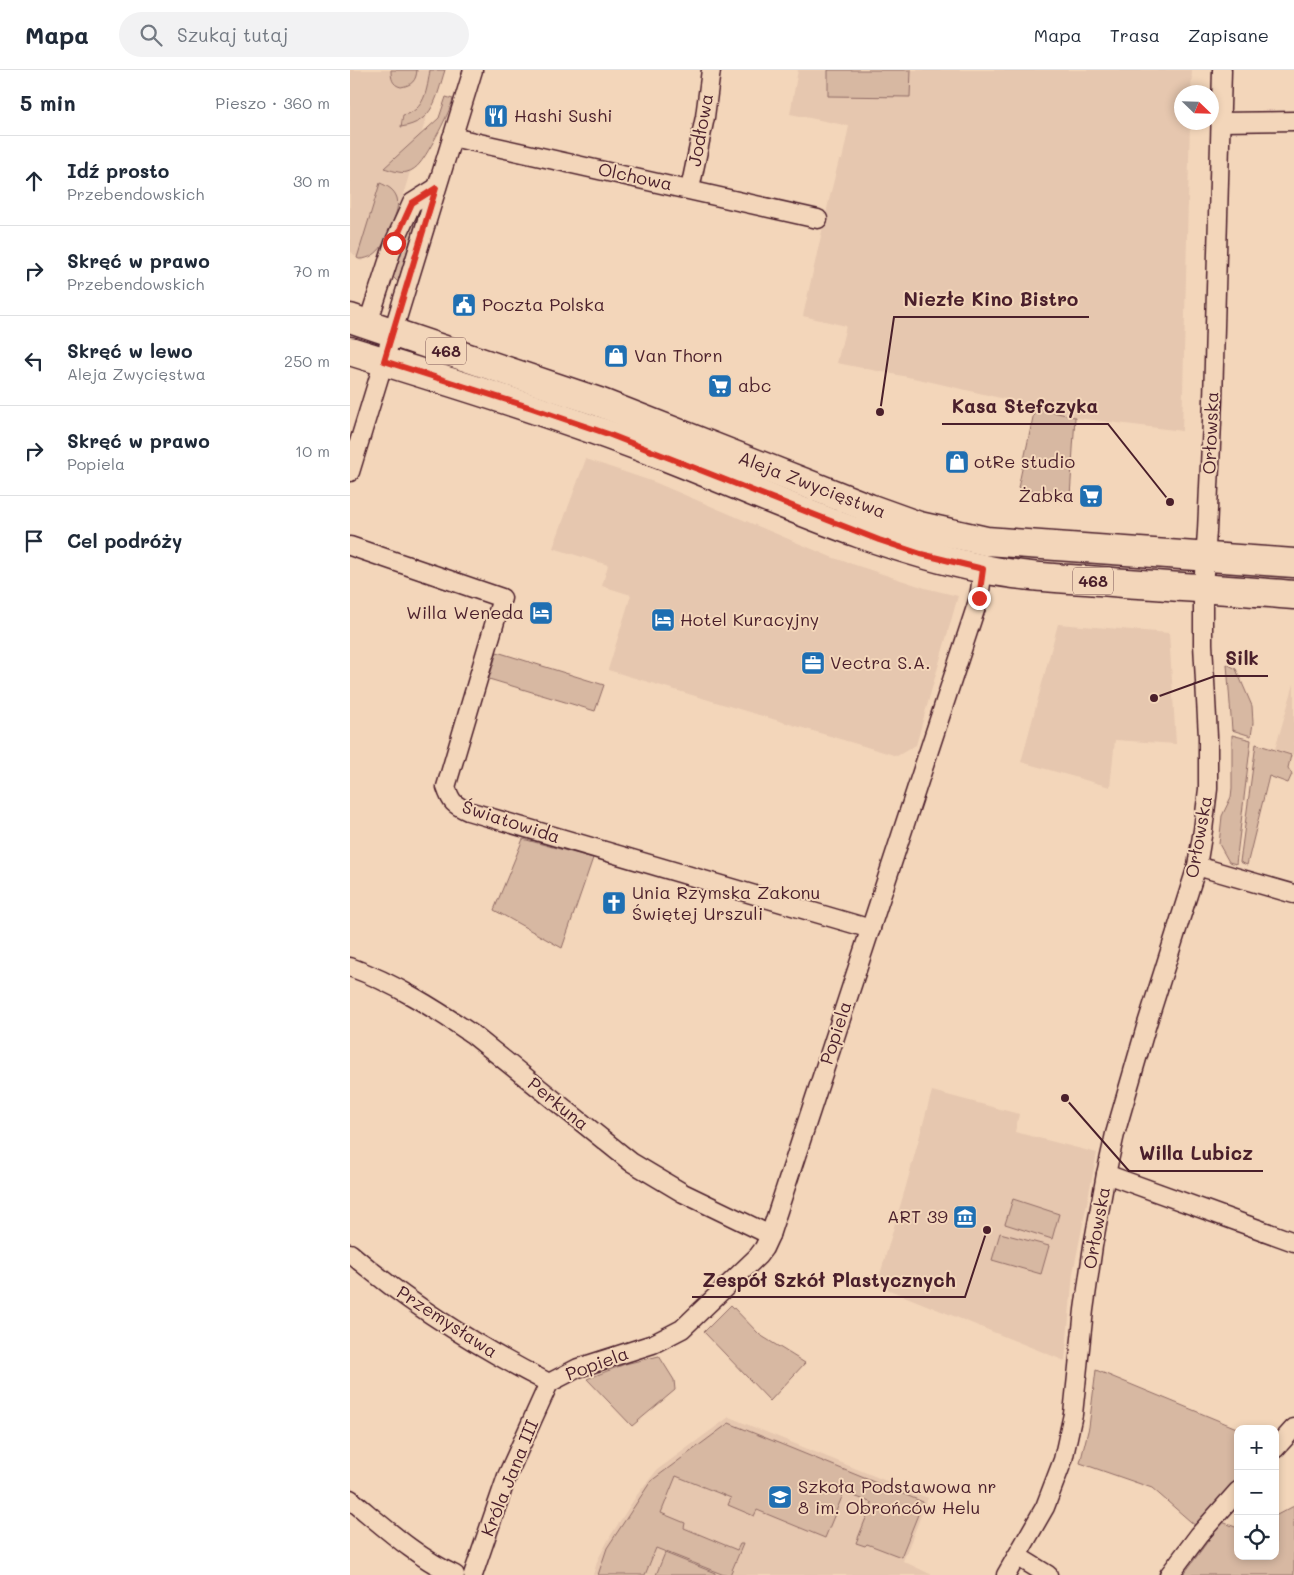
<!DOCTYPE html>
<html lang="pl">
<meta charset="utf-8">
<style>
:root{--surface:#fff;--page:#f2f2f3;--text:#1f2937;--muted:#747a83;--line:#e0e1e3}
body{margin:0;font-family:Mali,sans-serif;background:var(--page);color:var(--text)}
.controls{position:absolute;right:15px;bottom:15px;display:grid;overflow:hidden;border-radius:10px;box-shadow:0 2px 8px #0003}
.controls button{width:45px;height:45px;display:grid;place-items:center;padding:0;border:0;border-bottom:1px solid var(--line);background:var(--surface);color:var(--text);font:25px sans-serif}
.compass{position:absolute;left:824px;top:15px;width:45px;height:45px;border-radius:50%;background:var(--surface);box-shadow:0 2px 8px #0003;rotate:113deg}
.stop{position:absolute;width:15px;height:15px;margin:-11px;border:4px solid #d93025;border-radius:50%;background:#fff}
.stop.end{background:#d93025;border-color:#fff;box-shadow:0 1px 5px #0008}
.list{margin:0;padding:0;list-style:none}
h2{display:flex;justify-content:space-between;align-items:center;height:65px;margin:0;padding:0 20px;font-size:21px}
h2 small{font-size:16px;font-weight:400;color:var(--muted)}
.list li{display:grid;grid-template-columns:32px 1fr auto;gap:15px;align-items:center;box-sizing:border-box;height:90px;padding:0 20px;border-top:1px solid var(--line)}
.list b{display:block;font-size:19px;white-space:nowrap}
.list p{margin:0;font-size:16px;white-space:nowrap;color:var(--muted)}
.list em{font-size:16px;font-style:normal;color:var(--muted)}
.icon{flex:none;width:28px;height:28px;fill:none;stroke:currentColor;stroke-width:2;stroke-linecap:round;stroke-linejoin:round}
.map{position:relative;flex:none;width:944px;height:1505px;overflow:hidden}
header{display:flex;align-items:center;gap:30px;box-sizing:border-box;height:70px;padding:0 25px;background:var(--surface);border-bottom:1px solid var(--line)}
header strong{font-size:24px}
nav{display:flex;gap:28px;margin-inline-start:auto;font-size:18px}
.search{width:350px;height:45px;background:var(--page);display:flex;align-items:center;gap:12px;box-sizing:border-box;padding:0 18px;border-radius:28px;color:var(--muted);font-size:19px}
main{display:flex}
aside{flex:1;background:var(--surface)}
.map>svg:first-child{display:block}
.built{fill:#e6c7af}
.green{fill:#d7b8a2;stroke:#906c66}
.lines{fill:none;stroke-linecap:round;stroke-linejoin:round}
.street-casing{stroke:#4a1f2b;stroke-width:21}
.primary-casing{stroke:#4a1f2b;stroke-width:31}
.street{stroke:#f3d6ba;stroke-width:18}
.primary{stroke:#f3d6ba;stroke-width:28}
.route{stroke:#d93025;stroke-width:6}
.labels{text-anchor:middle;stroke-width:4;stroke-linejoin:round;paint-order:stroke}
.shield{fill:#f3d6ba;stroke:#7d5656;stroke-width:1}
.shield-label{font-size:16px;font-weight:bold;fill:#4a1f2b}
.poi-label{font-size:18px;fill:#4a1f2b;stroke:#f3d6ba;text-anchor:start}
.street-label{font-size:18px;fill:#4a1f2b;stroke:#f3d6ba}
.leader{fill:none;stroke:#4a1f2b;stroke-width:2}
.callout-dot{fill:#4a1f2b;stroke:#f3d6ba;stroke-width:2}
.callout-label{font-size:19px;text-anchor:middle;font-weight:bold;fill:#4a1f2b;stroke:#f3d6ba;stroke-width:4;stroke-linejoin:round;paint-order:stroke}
</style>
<header>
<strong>Mapa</strong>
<div class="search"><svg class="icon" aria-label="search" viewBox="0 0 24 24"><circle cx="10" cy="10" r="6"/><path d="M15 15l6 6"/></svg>Szukaj tutaj</div>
<nav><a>Mapa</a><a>Trasa</a><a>Zapisane</a></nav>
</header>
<main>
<aside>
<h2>5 min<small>Pieszo · 360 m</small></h2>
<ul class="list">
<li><svg class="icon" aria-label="ahead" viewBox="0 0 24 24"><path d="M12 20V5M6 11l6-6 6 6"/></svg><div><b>Idź prosto</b><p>Przebendowskich</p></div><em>30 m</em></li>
<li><svg class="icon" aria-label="right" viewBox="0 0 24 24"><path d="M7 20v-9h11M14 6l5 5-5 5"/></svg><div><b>Skręć w prawo</b><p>Przebendowskich</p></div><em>70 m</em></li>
<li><svg class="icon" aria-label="left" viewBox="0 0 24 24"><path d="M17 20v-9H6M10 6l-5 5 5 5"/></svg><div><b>Skręć w lewo</b><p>Aleja Zwycięstwa</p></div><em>250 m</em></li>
<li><svg class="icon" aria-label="right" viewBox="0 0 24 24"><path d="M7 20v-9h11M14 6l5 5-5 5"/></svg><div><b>Skręć w prawo</b><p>Popiela</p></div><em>10 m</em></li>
<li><svg class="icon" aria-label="arrive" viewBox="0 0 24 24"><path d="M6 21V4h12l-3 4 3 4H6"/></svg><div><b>Cel podróży</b></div></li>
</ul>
</aside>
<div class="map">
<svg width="944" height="1505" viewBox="0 0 944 1505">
<rect width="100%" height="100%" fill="#f3d6ba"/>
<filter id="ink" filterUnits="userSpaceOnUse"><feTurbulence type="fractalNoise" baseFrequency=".02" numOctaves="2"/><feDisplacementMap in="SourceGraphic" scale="10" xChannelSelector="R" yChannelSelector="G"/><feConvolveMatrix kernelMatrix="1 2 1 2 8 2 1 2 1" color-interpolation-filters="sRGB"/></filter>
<g filter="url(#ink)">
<g class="built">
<polygon points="0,0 83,0 80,35 45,152 32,181 11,191 0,181"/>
<polygon points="448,0 842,0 841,22 832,22 832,52 840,53 832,361 727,348 685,338 685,336 573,310 487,293 496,256 453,246 480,126 489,90 492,90 499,56 440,44"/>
<polygon points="236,389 304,412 481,487 575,518 608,526 566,675 547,686 258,600 281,525 252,516 258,495 203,478"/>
<polygon points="708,554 819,563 826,674 765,670 760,717 671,692"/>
<polygon points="944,614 944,685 925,679"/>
<polygon points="582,1021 669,1044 665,1062 747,1083 723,1203 715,1291 527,1215 556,1116"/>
<polygon points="379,1347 578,1428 553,1491 582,1505 243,1505 248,1489 261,1465 287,1425 307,1400"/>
</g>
<g class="green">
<path d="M 41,0 L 67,0 C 66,11 62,15 51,17 C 42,15 41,8 41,0 Z"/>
<path d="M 80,0 L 95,0 C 86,28 84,52 51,57 L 53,45 C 75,41 77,19 80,0 Z"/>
<polygon points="478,0 561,0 560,27 478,26"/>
<path d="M 96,27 L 103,29 C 100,42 79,82 70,93 C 67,97 62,101 57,102 C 51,104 41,100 34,98 L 89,48 Z"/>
<path d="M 30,113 C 37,116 44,119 47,128 C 49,136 46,143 43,151 C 38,167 30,189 9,189 L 7,188 Z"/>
<polygon points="70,137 69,142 48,212 41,205 61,140"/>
<polygon points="685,338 725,347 720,427 668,418"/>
<polygon points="147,582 254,615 245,641 139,609"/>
<polygon points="877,594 886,599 902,636 903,653 901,666 882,660"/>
<polygon points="882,665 901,670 886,794 879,792 869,774 872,746 881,727 882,718"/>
<polygon points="906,674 941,685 938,698 942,704 938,713 919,706 897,795 890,792"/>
<polygon points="173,769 243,788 212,878 144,840"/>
<polygon points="663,1129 709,1144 702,1169 655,1154"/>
<polygon points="650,1163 699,1176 691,1204 642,1190"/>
<polygon points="381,1235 410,1265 455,1293 420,1331 354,1262"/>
<polygon points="309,1286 324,1310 325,1320 282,1356 237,1309 275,1294"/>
<polygon points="746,1300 889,1359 888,1411 848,1458 802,1418 730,1393 739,1357"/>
<polygon points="379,1353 573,1432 551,1487 517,1474 515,1476 506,1473 522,1433 494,1422 475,1468 407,1440 404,1446 378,1435 381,1428 326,1406 311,1443 335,1453 334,1458 387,1480 390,1474 393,1474 380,1505 374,1505 306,1478 295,1505 248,1505 257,1478 301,1411"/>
<polygon points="944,1436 944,1505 833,1505 872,1452 888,1458 888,1486 925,1486 925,1446"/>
<polygon points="315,1483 365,1503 365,1505 306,1505"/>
</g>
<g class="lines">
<defs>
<g id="street">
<polyline points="870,52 944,51"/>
<polyline points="102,67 468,149"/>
<polyline points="340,119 355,47 361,0"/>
<polyline points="18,253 44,173 62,133 86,118"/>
<polyline points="0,402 123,0"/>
<path d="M 0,476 L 152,528 L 96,717 C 101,732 104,735 118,741 L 521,859"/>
<polyline points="847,796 944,824"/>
<path d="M 0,897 C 44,913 84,938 122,964 L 281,1092 L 333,1123 L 420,1165"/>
<polyline points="756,1104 944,1172"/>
<path d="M 0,1183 C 60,1235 128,1277 199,1313"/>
<polyline points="199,1313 228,1298 303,1274 332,1259 408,1186 414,1178 420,1165 629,528 633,499"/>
<polyline points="925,1379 944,1358"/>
<path d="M 0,1429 C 33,1456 66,1487 105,1505"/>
<polyline points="667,1486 698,1505"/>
<polyline points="123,1505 157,1406 199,1313"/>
<polyline points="656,1505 695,1437 713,1390 723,1344 734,1240 743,1176 756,1104 765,1064 796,957 847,796 853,760 858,719 858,667 853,574 853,517 857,461 863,330 872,0"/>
<polyline points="819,1505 849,1465 888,1421"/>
</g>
<g id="primary">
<polyline points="0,248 249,332 519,438 569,456 636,471 944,493"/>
<path d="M 0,281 C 104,313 208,345 309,384 C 415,425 523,477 634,499 C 668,506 703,508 737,510 C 806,516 875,519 944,525"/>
</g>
</defs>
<use href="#street" class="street-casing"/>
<use href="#primary" class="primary-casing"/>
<use href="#street" class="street"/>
<use href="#primary" class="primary"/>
</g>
</g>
<g class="lines" filter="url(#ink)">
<polyline class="route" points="44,173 62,133 86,118 34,291 182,338 258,364 529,470 571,484 633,499 629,528"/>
</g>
<defs>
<symbol id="restaurant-square" viewBox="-11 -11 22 22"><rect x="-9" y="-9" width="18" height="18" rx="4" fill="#1f6fb2" stroke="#f3d6ba"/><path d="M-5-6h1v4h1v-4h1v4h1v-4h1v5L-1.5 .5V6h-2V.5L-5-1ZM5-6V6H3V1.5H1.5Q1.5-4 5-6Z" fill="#fff"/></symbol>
<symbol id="civic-square" viewBox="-11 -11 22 22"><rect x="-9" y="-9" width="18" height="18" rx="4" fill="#1f6fb2" stroke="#f3d6ba"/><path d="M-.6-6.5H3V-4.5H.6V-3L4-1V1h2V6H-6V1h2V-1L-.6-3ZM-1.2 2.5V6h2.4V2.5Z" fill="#fff"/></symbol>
<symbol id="shop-square" viewBox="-11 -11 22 22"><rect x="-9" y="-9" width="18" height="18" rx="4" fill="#1f6fb2" stroke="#f3d6ba"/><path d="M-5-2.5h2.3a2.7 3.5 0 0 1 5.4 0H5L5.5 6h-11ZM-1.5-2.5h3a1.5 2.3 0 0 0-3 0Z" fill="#fff"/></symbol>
<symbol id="supermarket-square" viewBox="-11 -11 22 22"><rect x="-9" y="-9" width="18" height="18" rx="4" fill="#1f6fb2" stroke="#f3d6ba"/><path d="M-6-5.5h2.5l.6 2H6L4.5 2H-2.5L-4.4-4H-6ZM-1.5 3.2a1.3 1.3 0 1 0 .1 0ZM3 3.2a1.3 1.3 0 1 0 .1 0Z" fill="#fff"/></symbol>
<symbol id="hotel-square" viewBox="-11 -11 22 22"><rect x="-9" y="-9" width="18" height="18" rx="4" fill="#1f6fb2" stroke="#f3d6ba"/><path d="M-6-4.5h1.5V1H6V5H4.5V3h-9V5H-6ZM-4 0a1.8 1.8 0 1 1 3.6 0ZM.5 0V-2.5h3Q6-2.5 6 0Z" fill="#fff"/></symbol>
<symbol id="office-square" viewBox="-11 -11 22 22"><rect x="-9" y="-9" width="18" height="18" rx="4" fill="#1f6fb2" stroke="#f3d6ba"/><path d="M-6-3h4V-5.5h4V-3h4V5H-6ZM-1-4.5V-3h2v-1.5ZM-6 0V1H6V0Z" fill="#fff"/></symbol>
<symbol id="church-square" viewBox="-11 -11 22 22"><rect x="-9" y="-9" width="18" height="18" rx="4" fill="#1f6fb2" stroke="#f3d6ba"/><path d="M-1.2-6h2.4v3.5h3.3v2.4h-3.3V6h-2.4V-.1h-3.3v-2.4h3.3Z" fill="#fff"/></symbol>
<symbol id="museum-square" viewBox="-11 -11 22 22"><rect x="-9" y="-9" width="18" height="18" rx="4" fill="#1f6fb2" stroke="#f3d6ba"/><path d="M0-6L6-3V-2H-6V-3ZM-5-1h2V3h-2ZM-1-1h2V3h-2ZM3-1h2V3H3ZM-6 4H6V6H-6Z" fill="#fff"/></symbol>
<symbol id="school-square" viewBox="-11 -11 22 22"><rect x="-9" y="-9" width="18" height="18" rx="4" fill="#1f6fb2" stroke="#f3d6ba"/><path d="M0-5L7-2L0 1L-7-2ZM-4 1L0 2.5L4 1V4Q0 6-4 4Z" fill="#fff"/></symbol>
</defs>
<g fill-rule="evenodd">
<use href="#restaurant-square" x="132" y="32" width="28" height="28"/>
<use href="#civic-square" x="100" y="221" width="28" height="28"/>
<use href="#shop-square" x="252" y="272" width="28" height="28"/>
<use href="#supermarket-square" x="356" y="302" width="28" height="28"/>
<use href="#shop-square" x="593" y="378" width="28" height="28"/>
<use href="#supermarket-square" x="727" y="412" width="28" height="28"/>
<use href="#hotel-square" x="177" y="529" width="28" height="28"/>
<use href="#hotel-square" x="299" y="536" width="28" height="28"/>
<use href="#office-square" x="449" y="579" width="28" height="28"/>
<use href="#church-square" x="250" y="819" width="28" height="28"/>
<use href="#museum-square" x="601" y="1133" width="28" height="28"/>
<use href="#school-square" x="416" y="1413" width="28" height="28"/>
</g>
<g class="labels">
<g class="shield">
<rect x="76" y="267.5" width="40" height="27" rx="4"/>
<rect x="723" y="497.5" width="40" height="27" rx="4"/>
</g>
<g class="shield-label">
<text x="96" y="287">468</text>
<text x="743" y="517">468</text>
</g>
<g class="poi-label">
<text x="164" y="52">Hashi Sushi</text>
<text x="132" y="241">Poczta Polska</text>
<text x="284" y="292">Van Thorn</text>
<text x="388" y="322">abc</text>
<text x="624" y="398">otRe studio</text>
<text x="724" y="432" text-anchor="end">Żabka</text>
<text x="174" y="549" text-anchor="end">Willa Weneda</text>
<text x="330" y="556">Hotel Kuracyjny</text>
<text x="480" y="599">Vectra S.A.</text>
<text x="282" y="829">Unia Rzymska Zakonu<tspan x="282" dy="21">Świętej Urszuli</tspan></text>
<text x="598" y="1153" text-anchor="end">ART 39</text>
<text x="448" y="1423">Szkoła Podstawowa nr<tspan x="448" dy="21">8 im. Obrońców Helu</tspan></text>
</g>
<g class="street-label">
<text transform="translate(351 60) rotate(-80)" y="6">Jodłowa</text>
<text transform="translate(285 107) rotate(12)" y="6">Olchowa</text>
<text transform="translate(861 363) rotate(-88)" y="6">Orłowska</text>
<text transform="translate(462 415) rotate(21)" y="6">Aleja Zwycięstwa</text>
<text transform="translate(161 752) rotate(18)" y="6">Światowida</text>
<text transform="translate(849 767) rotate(-80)" y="6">Orłowska</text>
<text transform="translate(486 963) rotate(-72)" y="6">Popiela</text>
<text transform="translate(208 1034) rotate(39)" y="6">Perkuna</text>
<text transform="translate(747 1158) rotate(-80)" y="6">Orłowska</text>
<text transform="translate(97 1252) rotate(33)" y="6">Przemysława</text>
<text transform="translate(247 1294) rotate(-20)" y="6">Popiela</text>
<text transform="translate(160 1408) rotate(-68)" y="6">Króla Jana III</text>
</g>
</g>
<path class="leader" d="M530 342L544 247H739M820 432L758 354H592M804 628L865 606H918M715 1028L779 1101H913M637 1160L615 1227H342"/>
<g class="callout-dot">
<circle cx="530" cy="342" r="5"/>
<circle cx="820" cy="432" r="5"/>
<circle cx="804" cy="628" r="5"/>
<circle cx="715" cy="1028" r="5"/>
<circle cx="637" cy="1160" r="5"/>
</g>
<g class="callout-label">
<text x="641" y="236">Niezłe Kino Bistro</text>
<text x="675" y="343">Kasa Stefczyka</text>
<text x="892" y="595">Silk</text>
<text x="846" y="1090">Willa Lubicz</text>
<text x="479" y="1217">Zespół Szkół Plastycznych</text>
</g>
</svg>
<div class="controls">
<button>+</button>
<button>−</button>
<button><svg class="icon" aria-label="locate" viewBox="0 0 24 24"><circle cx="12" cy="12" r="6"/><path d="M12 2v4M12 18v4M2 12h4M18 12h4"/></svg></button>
</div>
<svg class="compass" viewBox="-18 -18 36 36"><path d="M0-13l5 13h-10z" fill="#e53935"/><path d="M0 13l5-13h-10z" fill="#747a83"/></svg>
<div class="stop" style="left:44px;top:173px"></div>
<div class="stop end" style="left:629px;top:528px"></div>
</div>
</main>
